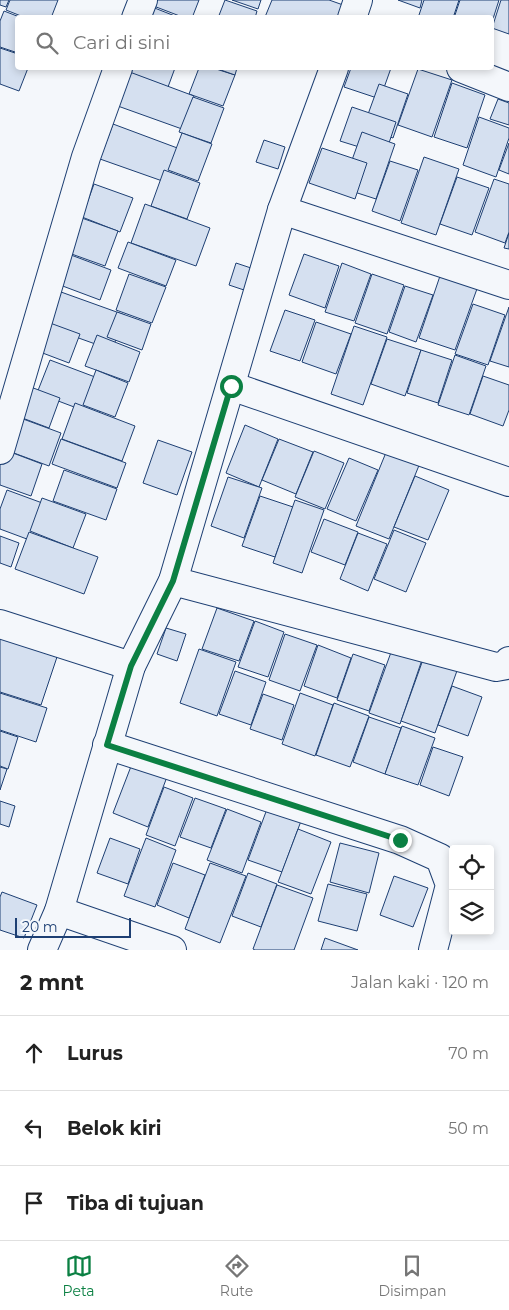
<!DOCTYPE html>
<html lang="id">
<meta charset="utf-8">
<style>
:root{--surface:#fff;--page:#f6f6f6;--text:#222;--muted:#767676;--line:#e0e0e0;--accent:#0b8043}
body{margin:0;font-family:Montserrat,sans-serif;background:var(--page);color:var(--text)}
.controls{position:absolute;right:15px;bottom:15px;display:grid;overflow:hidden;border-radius:5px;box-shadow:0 2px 8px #0003}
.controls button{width:45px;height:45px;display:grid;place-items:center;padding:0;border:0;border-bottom:1px solid var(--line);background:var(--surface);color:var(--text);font:25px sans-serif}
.scale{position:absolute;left:15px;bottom:12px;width:116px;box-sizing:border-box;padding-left:5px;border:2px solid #1d3f73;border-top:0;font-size:14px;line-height:18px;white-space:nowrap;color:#1d3f73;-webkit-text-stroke:4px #f4f7fb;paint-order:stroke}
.stop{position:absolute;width:15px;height:15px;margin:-11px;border:4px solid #0b8043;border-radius:50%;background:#fff}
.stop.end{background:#0b8043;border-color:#fff;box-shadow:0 1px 5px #0008}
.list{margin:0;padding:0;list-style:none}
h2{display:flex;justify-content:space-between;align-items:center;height:65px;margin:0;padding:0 20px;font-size:21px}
h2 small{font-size:16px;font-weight:400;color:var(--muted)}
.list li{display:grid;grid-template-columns:32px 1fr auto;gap:15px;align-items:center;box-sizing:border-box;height:75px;padding:0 20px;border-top:1px solid var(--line)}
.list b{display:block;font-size:19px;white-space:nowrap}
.list em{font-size:16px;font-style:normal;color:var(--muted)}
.icon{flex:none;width:28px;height:28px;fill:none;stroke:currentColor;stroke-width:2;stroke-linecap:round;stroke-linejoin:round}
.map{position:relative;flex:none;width:509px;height:950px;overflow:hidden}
.search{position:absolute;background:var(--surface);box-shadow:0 2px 8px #0003;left:15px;right:15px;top:15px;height:55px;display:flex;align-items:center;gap:12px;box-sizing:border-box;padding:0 18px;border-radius:5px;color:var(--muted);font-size:19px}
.sheet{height:290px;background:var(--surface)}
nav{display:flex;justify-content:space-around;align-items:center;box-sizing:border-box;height:70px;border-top:1px solid var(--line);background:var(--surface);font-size:14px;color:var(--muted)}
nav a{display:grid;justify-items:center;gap:2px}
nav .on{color:var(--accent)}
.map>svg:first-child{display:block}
.building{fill:#d5e0f0;stroke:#1d3f73}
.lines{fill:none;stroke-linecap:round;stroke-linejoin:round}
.minor-casing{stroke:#1d3f73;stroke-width:30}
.minor{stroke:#f4f7fb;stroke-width:28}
.route{stroke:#0b8043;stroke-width:6}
</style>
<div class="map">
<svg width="509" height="950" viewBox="0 0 509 950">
<rect width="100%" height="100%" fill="#f4f7fb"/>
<g class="building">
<polygon points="0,0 9,0 6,7 0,5"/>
<polygon points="10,0 58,0 51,18 26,18 6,10"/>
<polygon points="153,0 199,0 192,18 185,18 151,5"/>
<polygon points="225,0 257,11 255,18 218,18"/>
<polygon points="232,0 261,0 258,9"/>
<polygon points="272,0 329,0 346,6 342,18 268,18 265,17"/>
<polygon points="398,0 422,0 420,8"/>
<polygon points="424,0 459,0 453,18 418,18"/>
<polygon points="460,0 499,0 492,22 492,18 454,18"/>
<polygon points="501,0 509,0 509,34 492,28"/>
<polygon points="152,7 180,18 148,18"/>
<polygon points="4,11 22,18 18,18 18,53 0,47 0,21"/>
<polygon points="0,48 18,54 18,68 28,68 19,91 0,84"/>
<polygon points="131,68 175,68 168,87 129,73"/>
<polygon points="199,68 213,68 235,75 223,106 189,94"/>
<polygon points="215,68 237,68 235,75"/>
<polygon points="351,68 391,68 380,99 344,87"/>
<polygon points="418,69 452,80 432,137 398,125"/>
<polygon points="127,71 194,96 182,129 115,105"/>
<polygon points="452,83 485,95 467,148 434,137"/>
<polygon points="379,84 408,94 393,138 363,128"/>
<polygon points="193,97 224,108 211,143 179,132"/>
<polygon points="498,99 509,103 509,125 490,119"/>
<polygon points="352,107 396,122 385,155 340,141"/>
<polygon points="479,117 509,128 509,138 496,177 463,165"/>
<polygon points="113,124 180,149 168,183 100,159"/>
<polygon points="362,132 395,144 376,199 342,188"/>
<polygon points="182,133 212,144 198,181 168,170"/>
<polygon points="264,140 285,147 278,169 256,162"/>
<polygon points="509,143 509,174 499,170"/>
<polygon points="322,148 367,163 355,199 309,183"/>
<polygon points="424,157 459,169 436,235 401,223"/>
<polygon points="390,161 418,170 400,221 372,211"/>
<polygon points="164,170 200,183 187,219 151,206"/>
<polygon points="457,177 489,188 472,235 440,224"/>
<polygon points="494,179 509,184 509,232 505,243 475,232"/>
<polygon points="94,184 133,198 120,232 82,217"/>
<polygon points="145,204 210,228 196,266 131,243"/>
<polygon points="79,217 118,231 105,266 66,252"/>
<polygon points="509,233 509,249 504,248"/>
<polygon points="128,242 176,260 166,286 118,268"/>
<polygon points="304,254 339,266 325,308 289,295"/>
<polygon points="71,255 111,270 100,300 60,285"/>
<polygon points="236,263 257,270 250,292 229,285"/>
<polygon points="342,263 371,274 354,321 325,312"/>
<polygon points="441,273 478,286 455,350 419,338"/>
<polygon points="129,274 166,287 152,323 116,310"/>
<polygon points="372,274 404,285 387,334 355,323"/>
<polygon points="405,286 433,295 416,342 389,332"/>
<polygon points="61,292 125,315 112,350 48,327"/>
<polygon points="473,304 505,315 488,365 455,354"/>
<polygon points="509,307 509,367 490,361"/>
<polygon points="285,310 315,320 300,361 270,351"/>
<polygon points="117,312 151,324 142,350 107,337"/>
<polygon points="316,322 351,334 336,374 302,362"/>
<polygon points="50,323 80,334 69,363 40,352"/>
<polygon points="354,326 387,337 363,405 331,394"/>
<polygon points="97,335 140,352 129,382 85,366"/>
<polygon points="387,339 421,350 405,396 371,384"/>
<polygon points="421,350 452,360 438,403 407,393"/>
<polygon points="455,355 486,366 469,415 438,405"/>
<polygon points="50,360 111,383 98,416 37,393"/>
<polygon points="96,370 128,383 115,417 83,405"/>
<polygon points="483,376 509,385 509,410 503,426 470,414"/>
<polygon points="28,386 60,398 49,428 17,416"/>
<polygon points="75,403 135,426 122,461 62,439"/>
<polygon points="15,416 61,433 49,466 3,449"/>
<polygon points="245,425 278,439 259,487 226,473"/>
<polygon points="61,439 126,463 117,488 52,464"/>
<polygon points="279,439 313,452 296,494 262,480"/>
<polygon points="158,440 192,452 177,495 143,483"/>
<polygon points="5,450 42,464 31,496 0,485 0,464"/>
<polygon points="387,450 420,463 389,539 356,526"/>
<polygon points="314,451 344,463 325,509 295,497"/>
<polygon points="349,458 378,470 356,521 327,509"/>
<polygon points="64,470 117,489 106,520 53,501"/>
<polygon points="415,476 449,490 428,540 394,527"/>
<polygon points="228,477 262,488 244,538 211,526"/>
<polygon points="7,490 64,511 51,548 0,529 0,509"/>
<polygon points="260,496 293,507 275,557 242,546"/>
<polygon points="42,498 86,514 73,548 30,531"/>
<polygon points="295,500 324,510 302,573 273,563"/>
<polygon points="324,519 358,532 345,565 311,552"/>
<polygon points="394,530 426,543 406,592 374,579"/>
<polygon points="29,532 98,557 84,594 15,569"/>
<polygon points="358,533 387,544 368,591 340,579"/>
<polygon points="0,536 19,543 11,567 0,563"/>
<polygon points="217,608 254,621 239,661 202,649"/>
<polygon points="255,621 284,632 268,677 238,667"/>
<polygon points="166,628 186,634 177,661 157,654"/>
<polygon points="285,634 317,645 300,691 269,680"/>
<polygon points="0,638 57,657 41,705 0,692"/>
<polygon points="394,644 424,654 400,724 369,713"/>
<polygon points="318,645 351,658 337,698 304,686"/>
<polygon points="199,649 236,662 217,716 180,703"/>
<polygon points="353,654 385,665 369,711 337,700"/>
<polygon points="425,654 459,665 435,733 401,721"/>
<polygon points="235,671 266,682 251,725 219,714"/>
<polygon points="452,686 482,697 468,736 438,725"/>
<polygon points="0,693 47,708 36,742 0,730"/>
<polygon points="300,693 333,705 315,756 282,744"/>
<polygon points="263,694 294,705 282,740 250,729"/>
<polygon points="334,703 369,716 350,767 316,755"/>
<polygon points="369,717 401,728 385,774 353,762"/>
<polygon points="402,726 435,738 418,785 385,774"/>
<polygon points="0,731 18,737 8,769 0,766"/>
<polygon points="433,747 463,757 449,796 420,785"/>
<polygon points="135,756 170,769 148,827 113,813"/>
<polygon points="0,767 7,769 0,790"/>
<polygon points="164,787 193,798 175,846 146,835"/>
<polygon points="195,798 226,809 211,848 180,837"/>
<polygon points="0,801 15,806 9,827 0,824"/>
<polygon points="270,801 304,813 282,872 248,860"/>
<polygon points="227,809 261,822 242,873 207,860"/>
<polygon points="298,829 331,842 311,894 278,882"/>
<polygon points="110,838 140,849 128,884 97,873"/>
<polygon points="146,838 176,850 155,907 124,896"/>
<polygon points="340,843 379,853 369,893 330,882"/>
<polygon points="173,863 205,875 189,918 157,905"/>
<polygon points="210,863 246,876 220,943 185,929"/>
<polygon points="248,873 277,884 261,927 232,916"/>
<polygon points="394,876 428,888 413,927 380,915"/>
<polygon points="328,884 367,894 357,931 318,921"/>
<polygon points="277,885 313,898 294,950 255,950 253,949"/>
<polygon points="2,892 37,905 24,938 0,930 0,897"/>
<polygon points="325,938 358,950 321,950"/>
</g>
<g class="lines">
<defs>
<g id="minor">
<polyline points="136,18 143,0"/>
<polyline points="352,18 358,0"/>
<polyline points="461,68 509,87"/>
<polyline points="282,210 509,285"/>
<polyline points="231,386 509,482"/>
<polyline points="0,450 86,157 118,68"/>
<polyline points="173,581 496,667 507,665 509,661"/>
<polyline points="0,624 131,666"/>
<polyline points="107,745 400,840 440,858 450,885 433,950"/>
<polyline points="59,911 172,950"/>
<polyline points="42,950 59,911 131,666 173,581 282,210 334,68"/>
</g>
</defs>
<use href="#minor" class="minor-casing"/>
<use href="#minor" class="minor"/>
</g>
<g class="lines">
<polyline class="route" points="231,386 173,581 131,666 107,745 400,840"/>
</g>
</svg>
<div class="controls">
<button><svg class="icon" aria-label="locate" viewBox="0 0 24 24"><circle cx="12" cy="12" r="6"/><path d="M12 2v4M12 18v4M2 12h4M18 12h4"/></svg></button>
<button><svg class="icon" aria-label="layers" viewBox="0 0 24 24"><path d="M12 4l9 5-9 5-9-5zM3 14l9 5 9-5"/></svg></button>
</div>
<div class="scale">20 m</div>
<div class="stop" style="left:231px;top:386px"></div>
<div class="stop end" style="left:400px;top:840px"></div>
<div class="search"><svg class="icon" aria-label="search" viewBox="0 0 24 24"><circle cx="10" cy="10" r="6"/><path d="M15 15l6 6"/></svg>Cari di sini</div>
</div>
<section class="sheet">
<h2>2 mnt<small>Jalan kaki · 120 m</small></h2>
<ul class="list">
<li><svg class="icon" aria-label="ahead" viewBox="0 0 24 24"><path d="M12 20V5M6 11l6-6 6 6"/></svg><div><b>Lurus</b></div><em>70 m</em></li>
<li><svg class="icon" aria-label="left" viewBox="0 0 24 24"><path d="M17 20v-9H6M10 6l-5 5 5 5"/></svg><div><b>Belok kiri</b></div><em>50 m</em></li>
<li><svg class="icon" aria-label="arrive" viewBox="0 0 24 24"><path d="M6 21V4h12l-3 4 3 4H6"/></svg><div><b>Tiba di tujuan</b></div></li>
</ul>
</section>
<nav>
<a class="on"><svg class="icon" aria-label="map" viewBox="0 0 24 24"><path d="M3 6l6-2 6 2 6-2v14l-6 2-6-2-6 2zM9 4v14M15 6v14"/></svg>Peta</a>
<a><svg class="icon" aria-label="directions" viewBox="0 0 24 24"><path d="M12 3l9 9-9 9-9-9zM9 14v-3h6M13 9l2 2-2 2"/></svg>Rute</a>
<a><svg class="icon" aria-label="saved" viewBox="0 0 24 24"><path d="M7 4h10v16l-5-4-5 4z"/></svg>Disimpan</a>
</nav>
